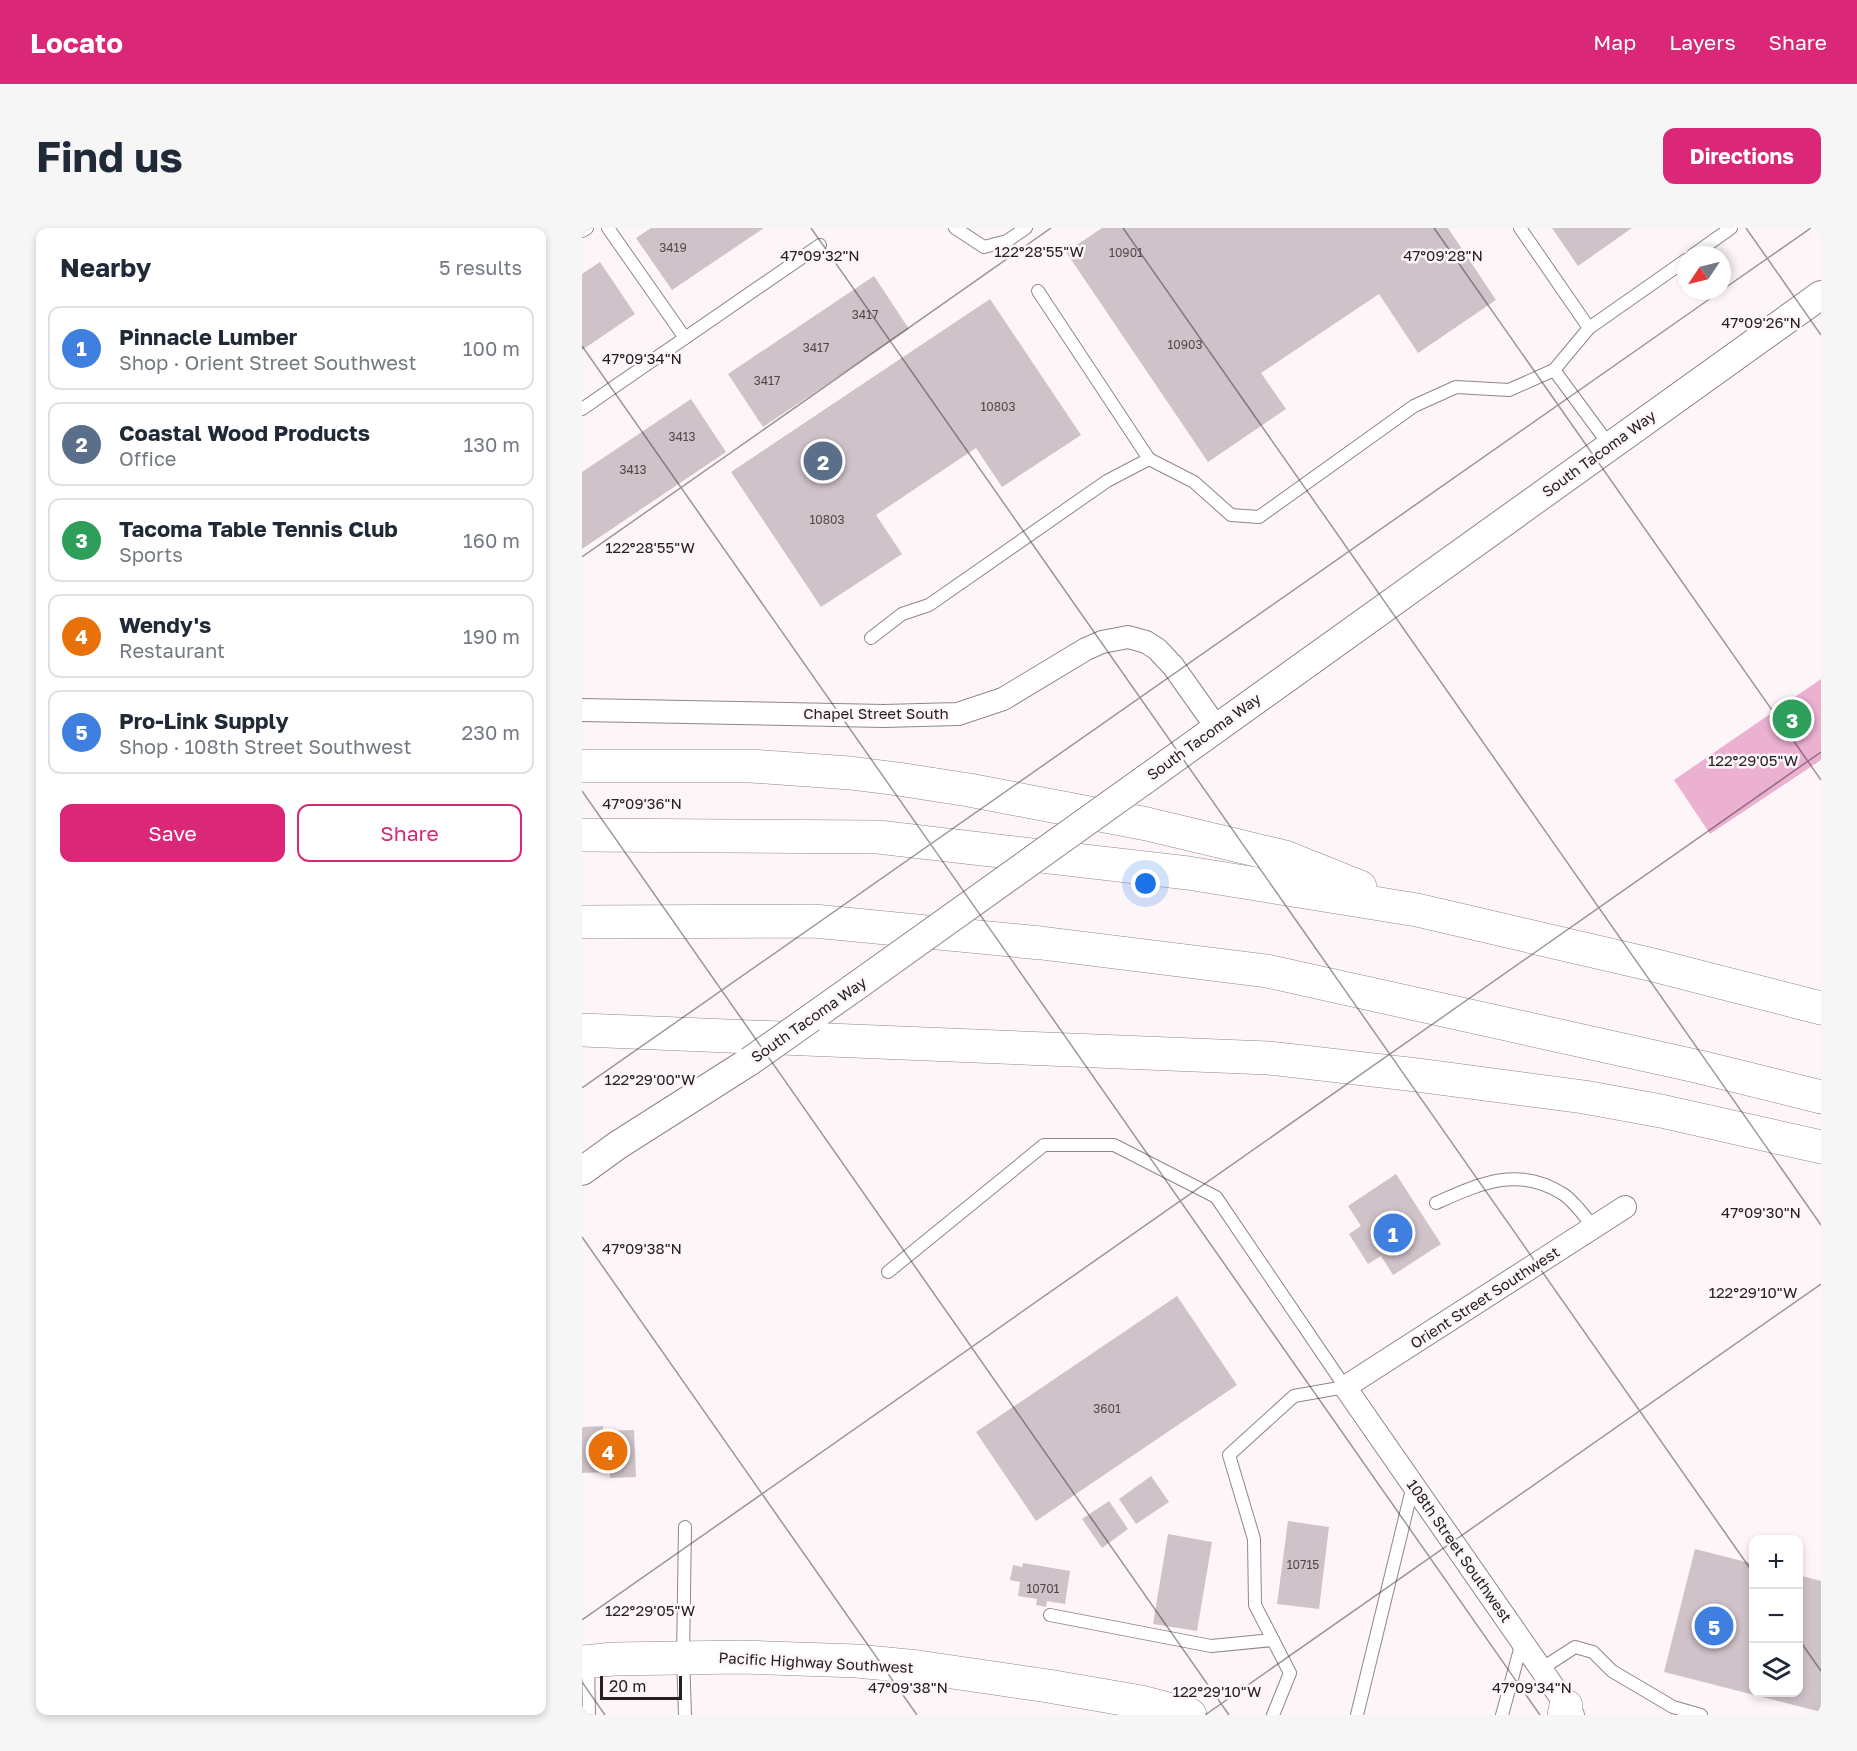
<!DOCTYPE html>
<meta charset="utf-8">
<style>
:root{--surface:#fff;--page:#f6f6f7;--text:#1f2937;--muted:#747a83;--line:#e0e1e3;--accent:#db2777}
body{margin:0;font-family:"Golos Text",sans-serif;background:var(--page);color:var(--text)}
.controls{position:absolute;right:18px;bottom:18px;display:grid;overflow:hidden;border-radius:12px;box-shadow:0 3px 9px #0003}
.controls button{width:54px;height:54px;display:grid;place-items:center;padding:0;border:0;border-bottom:2px solid var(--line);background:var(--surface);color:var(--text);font:30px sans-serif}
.compass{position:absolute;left:1095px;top:18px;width:54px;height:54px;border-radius:50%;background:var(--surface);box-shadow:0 3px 9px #0003;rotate:235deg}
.scale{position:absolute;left:18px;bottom:15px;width:82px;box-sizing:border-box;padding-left:6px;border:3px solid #252023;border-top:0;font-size:16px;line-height:21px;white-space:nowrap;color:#252023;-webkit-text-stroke:4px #fef5f9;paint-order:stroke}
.you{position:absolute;left:564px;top:656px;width:21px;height:21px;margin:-15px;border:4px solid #fff;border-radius:50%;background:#1a73e8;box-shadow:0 0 0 9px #1a73e833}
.badge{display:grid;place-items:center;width:39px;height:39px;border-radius:50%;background:var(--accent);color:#fff;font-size:20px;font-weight:700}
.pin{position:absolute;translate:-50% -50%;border:3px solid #fff;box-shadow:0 2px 6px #0006}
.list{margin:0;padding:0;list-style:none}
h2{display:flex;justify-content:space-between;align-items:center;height:78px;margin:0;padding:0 24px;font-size:26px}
h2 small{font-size:20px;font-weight:400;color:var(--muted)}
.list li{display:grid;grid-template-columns:39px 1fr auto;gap:18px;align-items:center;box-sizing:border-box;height:84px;margin:0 12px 12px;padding:0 12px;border:2px solid var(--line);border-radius:12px}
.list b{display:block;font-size:22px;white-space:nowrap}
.list p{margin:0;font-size:20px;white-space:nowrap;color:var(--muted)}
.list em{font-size:20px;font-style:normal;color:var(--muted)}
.actions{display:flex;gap:12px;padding:18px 24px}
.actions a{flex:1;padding:14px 0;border:2px solid var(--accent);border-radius:12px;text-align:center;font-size:21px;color:var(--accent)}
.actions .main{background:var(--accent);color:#fff}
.icon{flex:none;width:33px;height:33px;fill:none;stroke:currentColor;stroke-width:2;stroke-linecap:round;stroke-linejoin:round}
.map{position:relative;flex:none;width:1239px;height:1487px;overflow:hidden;border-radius:12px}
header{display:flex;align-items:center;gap:36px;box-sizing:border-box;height:84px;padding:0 30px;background:var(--accent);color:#fff}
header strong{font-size:28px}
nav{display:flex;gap:33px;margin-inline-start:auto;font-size:21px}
.intro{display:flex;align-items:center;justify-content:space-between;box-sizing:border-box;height:144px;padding:0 36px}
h1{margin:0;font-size:42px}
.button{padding:15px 27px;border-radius:12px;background:var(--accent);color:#fff;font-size:21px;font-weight:700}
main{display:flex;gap:36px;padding:0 36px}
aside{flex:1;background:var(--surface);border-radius:12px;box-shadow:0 3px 9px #0003}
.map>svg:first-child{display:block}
.green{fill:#ecb1d1}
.building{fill:#d0c2c9}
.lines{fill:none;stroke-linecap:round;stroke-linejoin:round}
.service-casing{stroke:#91858b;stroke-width:14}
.minor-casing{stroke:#91858b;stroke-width:24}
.tertiary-casing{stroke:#91858b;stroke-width:30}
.secondary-casing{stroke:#91858b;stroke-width:34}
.motorway-casing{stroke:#91858b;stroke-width:34}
.service{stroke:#fff;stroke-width:12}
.minor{stroke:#fff;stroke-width:22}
.tertiary{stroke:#fff;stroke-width:28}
.secondary{stroke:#fff;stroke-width:33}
.motorway{stroke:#fff;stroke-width:33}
.tertiary-bridge-casing{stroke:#91858b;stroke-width:30;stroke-linecap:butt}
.tertiary-bridge{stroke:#fff;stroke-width:28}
.ticks{fill:none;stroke:#252023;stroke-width:1.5;stroke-opacity:0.45}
.labels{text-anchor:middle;stroke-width:5;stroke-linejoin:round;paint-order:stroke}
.number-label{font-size:12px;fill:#50484c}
.street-label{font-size:15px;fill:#252023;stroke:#fef5f9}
.ticks-label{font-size:15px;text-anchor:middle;fill:#252023;stroke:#fef5f9;stroke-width:5;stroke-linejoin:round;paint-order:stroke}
</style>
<header>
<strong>Locato</strong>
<nav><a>Map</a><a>Layers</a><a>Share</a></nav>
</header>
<div class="intro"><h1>Find us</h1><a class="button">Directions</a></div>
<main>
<aside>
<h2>Nearby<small>5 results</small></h2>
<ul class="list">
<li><span class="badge" style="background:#3f7fe0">1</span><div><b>Pinnacle Lumber</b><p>Shop · Orient Street Southwest</p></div><em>100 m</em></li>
<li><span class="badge" style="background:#5c6f8a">2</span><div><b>Coastal Wood Products</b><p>Office</p></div><em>130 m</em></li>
<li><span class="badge" style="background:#2e9e5b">3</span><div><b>Tacoma Table Tennis Club</b><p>Sports</p></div><em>160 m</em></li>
<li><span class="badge" style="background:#e8710a">4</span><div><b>Wendy's</b><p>Restaurant</p></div><em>190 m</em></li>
<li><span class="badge" style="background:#3f7fe0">5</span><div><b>Pro-Link Supply</b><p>Shop · 108th Street Southwest</p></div><em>230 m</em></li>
</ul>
<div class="actions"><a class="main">Save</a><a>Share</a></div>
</aside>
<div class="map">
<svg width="1239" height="1487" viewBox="0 0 1239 1487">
<rect width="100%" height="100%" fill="#fef5f9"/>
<polygon class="green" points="1239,451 1239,532 1128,606 1092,552"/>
<g class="building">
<polygon points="69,0 182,0 90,62 54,10"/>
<polygon points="520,0 866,0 914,72 836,125 797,66 679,145 704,181 626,234 484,24"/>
<polygon points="970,0 1050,0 996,38"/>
<polygon points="18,34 53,86 0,122 0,46"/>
<polygon points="292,48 327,101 181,199 146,146"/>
<polygon points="408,71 499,207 420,259 394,220 294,287 320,326 239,379 149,244"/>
<polygon points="109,171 144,224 0,321 0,244"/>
<polygon points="814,946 859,1016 811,1047 799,1028 786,1036 767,1006 779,998 766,978"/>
<polygon points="595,1068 655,1157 454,1293 394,1204"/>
<polygon points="21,1198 21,1203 52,1202 54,1249 28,1250 28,1244 0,1245 0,1201 1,1199"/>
<polygon points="569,1248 587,1274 554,1296 537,1271"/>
<polygon points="527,1273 546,1301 520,1320 500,1291"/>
<polygon points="706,1293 747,1299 737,1381 695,1376"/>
<polygon points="586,1306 630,1314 615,1403 571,1396"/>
<polygon points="1113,1321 1172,1336 1172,1464 1216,1464 1216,1347 1239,1353 1239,1484 1082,1444"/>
<polygon points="441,1335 488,1343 483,1376 465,1373 464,1379 454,1377 455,1371 436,1368 438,1354 428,1352 431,1337 440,1339"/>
</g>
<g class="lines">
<defs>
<g id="service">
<polyline points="26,0 103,110"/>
<polyline points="373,0 402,19 425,13 444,0"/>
<polyline points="938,0 1007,100"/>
<polyline points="0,3 5,0"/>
<polyline points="1111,27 1149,0"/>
<polyline points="456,63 567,231"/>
<polyline points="972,142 1028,218"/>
<polyline points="0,181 238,17"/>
<polyline points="289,410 320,386 347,377 525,253 567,231 612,254 649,287 677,289 832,178 874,159 927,162 972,142 1007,100 1104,32"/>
<path d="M 854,975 C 897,956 936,937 981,966 C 993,974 1003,989 1012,1000"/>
<polyline points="306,1044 462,917 532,917 634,969 763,1159 712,1168 647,1227 672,1311 673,1377 708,1445 691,1487"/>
<polyline points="468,1387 629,1418 691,1412"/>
<polyline points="6,1434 7,1487"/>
<polyline points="959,1441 993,1419 1011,1424 1030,1443 1091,1479 1119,1487"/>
<polyline points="103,1487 101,1430 103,1299"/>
<polyline points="775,1487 831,1257"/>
<polyline points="920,1487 940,1414"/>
</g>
<g id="minor">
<polyline points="0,482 302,488 376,486 421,471 504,421 520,414 546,409 564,414 575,421 591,438 635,500"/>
<polyline points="991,1487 763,1159 1043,979"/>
</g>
<g id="tertiary">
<polyline points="561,553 1239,67"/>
<polyline points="229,790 270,761"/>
<polyline points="0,943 36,917 168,833"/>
</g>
<g id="secondary">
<polyline points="0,1434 32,1431 159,1429 275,1433 336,1439 466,1458 559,1474 608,1487"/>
<polyline points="982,1487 984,1478"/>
</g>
<g id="motorway">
<polyline points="0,538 169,538 268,545 316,551 387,562 565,596 703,629 778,659"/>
<polyline points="0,607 296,609 606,645 835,682 1071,737 1239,780"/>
<polyline points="0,694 232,693 459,715 685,743 1118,839 1239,869"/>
<polyline points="0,802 686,830 835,847 1002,869 1079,883 1239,919"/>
</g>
</defs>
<use href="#service" class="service-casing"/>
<use href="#minor" class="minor-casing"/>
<use href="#tertiary" class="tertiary-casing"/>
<use href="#secondary" class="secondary-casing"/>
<use href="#motorway" class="motorway-casing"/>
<use href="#service" class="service"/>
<use href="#minor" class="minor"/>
<use href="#tertiary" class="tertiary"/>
<use href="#secondary" class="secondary"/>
<use href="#motorway" class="motorway"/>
<defs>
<g id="tertiary-bridge">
<polyline points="270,761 561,553"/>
<polyline points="168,833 229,790"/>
</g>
</defs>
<use href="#tertiary-bridge" class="tertiary-bridge-casing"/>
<use href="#tertiary-bridge" class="tertiary-bridge"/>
</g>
<path class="ticks" d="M 229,0 L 1172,1346M 541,0 L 1239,997M 852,0 L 1239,552M 1164,0 L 1239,107M 1140,62 L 1229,0M 0,118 L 958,1487M 0,329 L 469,0M 0,563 L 647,1487M 0,860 L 1139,63M 0,1009 L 335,1487M 0,1392 L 1239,524M 1216,1410 L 1239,1443M 0,1454 L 23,1487M 623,1487 L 1239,1056"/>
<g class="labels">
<g class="number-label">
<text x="91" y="24">3419</text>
<text x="544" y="29">10901</text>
<text x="283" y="91">3417</text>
<text x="603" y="121">10903</text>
<text x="234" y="124">3417</text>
<text x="185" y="157">3417</text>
<text x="416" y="183">10803</text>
<text x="100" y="213">3413</text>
<text x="51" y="246">3413</text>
<text x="245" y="296">10803</text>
<text x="525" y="1185">3601</text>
<text x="721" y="1341">10715</text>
<text x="461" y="1365">10701</text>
</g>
<g class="street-label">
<text transform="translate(1017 226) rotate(-36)" y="5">South Tacoma Way</text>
<text x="294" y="491">Chapel Street South</text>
<text transform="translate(622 509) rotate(-36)" y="5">South Tacoma Way</text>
<text transform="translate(227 792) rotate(-35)" y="5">South Tacoma Way</text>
<text transform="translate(903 1070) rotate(-33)" y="5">Orient Street Southwest</text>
<text transform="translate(877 1323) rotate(55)" y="5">108th Street Southwest</text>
<text transform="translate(234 1435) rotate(3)" y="5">Pacific Highway Southwest</text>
</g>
</g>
<g class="ticks-label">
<text x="457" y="29">122°28'55"W</text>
<text x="238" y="33">47°09'32"N</text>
<text x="861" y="33">47°09'28"N</text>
<text x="1179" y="100">47°09'26"N</text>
<text x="60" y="136">47°09'34"N</text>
<text x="68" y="325">122°28'55"W</text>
<text x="1171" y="538">122°29'05"W</text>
<text x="60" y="581">47°09'36"N</text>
<text x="68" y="857">122°29'00"W</text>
<text x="1179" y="990">47°09'30"N</text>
<text x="60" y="1026">47°09'38"N</text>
<text x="1171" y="1070">122°29'10"W</text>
<text x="68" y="1388">122°29'05"W</text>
<text x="326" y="1465">47°09'38"N</text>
<text x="950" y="1465">47°09'34"N</text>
<text x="635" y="1469">122°29'10"W</text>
</g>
</svg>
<div class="controls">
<button>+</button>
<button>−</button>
<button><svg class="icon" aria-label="layers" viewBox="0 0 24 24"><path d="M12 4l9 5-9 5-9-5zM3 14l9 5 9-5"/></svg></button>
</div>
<svg class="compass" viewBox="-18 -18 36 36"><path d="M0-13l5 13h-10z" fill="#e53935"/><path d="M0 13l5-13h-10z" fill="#747a83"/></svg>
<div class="scale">20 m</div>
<div class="you"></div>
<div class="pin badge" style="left:811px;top:1005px;background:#3f7fe0">1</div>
<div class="pin badge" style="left:241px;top:233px;background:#5c6f8a">2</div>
<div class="pin badge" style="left:1210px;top:491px;background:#2e9e5b">3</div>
<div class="pin badge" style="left:26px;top:1223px;background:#e8710a">4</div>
<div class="pin badge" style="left:1132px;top:1398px;background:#3f7fe0">5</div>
</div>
</main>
